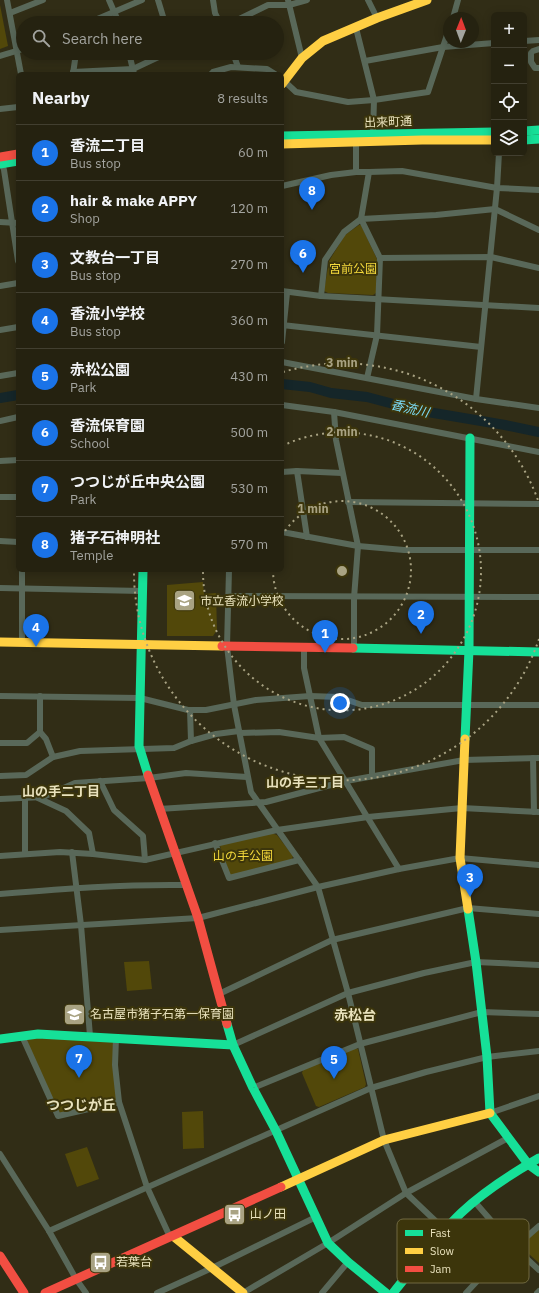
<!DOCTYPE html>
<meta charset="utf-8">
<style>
:root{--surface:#252210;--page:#2d2a19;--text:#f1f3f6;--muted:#a3a49f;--line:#423f30;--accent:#1a73e8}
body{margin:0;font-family:"IBM Plex Sans","Noto Sans JP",sans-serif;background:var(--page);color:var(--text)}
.controls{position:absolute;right:12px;top:12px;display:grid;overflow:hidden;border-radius:6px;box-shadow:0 2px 10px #0003}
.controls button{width:36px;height:36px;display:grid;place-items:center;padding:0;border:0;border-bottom:1px solid var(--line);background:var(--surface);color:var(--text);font:20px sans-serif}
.compass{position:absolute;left:443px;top:12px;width:36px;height:36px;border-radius:50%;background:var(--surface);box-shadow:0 2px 10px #0003;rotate:1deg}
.you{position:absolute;left:340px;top:703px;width:14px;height:14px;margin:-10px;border:3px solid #fff;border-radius:50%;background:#1a73e8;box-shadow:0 0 0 6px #1a73e833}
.badge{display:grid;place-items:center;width:26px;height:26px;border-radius:50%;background:var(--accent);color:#fff;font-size:13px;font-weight:700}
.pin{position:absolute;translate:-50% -33px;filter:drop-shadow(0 1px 2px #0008)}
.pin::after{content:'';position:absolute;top:21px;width:14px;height:12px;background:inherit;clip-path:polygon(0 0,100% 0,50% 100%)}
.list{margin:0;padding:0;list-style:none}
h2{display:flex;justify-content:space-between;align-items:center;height:52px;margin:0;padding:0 16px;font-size:17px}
h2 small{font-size:13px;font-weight:400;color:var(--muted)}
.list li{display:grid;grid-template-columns:26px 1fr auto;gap:12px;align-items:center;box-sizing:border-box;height:56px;padding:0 16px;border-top:1px solid var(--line)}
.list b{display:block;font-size:15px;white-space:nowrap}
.list p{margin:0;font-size:13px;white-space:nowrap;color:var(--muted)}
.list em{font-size:13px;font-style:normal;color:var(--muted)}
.icon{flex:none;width:22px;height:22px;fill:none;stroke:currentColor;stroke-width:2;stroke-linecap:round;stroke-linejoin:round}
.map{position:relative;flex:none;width:539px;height:1293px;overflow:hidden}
.search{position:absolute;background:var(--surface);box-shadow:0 2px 10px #0003;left:16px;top:16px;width:268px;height:44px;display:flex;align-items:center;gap:10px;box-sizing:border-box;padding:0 14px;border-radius:22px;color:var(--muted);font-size:15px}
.panel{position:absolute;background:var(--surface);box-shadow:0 2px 10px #0003;left:16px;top:72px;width:268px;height:500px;border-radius:6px}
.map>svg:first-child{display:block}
.green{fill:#52480a}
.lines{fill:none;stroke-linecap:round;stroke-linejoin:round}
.river{stroke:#152629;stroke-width:10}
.street{stroke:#596859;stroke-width:6}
.fast{stroke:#16e098;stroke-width:9}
.slow{stroke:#ffcf43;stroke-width:9}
.jam{stroke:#f24e42;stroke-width:9}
.ring{fill:none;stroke:#a9a383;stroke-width:2;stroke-dasharray:2 4}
.labels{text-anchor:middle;stroke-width:4;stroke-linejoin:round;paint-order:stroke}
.street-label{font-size:12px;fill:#e9e2bd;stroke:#3c350b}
.park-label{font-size:12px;fill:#f4d93b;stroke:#3c350b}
.poi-label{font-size:12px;fill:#e9e2bd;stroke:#3c350b;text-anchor:start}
.water-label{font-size:13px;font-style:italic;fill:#7ddefb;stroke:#3c350b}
.neighbourhood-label{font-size:13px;font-weight:bold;fill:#e9e2bd;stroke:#3c350b}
.quarter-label{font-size:14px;font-weight:bold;fill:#e9e2bd;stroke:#3c350b}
.key{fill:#3c350b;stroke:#706940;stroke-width:1}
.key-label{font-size:11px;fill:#e9e2bd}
.centre{fill:#a9a383;stroke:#3c350b;stroke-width:2}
.ring-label{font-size:12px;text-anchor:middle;font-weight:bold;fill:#a9a383;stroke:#3c350b;stroke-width:4;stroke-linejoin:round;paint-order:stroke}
</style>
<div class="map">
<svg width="539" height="1293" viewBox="0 0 539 1293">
<rect width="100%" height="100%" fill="#312d16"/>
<g class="green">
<polygon points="0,5 8,46 0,49"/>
<polygon points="359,225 361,225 377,259 376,293 373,295 328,293 324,291 329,261 345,235"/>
<polygon points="203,582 204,594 216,593 217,630 213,636 167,636 167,585"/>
<polygon points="271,833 277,835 293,856 292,859 233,876 230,875 220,846 221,844"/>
<polygon points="149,961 152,989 127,991 124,962"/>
<polygon points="22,1036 116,1038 119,1102 58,1116"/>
<polygon points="355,1048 358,1049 366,1084 365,1087 319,1107 316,1106 302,1073 303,1070"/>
<polygon points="203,1111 204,1148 183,1149 182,1112"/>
<polygon points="87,1147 99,1179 77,1187 65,1154"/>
<polygon points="539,1229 539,1263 521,1247 523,1243"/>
</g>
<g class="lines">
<g class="river">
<polyline points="282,384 310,387 331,393 367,397 416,410 505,425 539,432"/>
<polyline points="0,398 18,395"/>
</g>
<g class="street">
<polyline points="7,0 21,74"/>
<polyline points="109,0 119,23"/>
<polyline points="158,0 165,23"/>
<polyline points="213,0 215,13 220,23"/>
<polyline points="288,0 302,58"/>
<polyline points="368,0 377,18"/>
<polyline points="10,13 43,0"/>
<polyline points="453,18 458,0"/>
<polyline points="88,23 142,0"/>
<polyline points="231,23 268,5 289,5 307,0"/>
<polyline points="356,28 374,100 373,134"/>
<polyline points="524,41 539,40"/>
<polyline points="539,49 533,51 531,53 531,62 535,68 539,68"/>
<polyline points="129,53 134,74"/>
<polyline points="233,53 238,67"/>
<polyline points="0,56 23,49"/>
<polyline points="365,61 443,47 494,43"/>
<polyline points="73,72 133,69 167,53"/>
<polyline points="73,74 76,53"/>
<polyline points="211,74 213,72 231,67 267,69 275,74"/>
<polyline points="282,79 296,92 348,102 374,100 428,92 449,29"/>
<polyline points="0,109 18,107"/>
<polyline points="2,163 4,170 18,261"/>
<polyline points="356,172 356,142"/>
<polyline points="282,186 331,175 356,172 369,172 402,171 497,188 539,190"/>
<polyline points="0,222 18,223"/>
<polyline points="380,258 491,257 539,268"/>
<polyline points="0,286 18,283"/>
<polyline points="282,291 321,296 539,308"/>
<polyline points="321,296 325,260 344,232 361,219 436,215 495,209 539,230"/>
<polyline points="282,325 481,347"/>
<polyline points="0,330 18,327"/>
<polyline points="282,342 287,293"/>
<polyline points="282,362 476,399 539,408"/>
<polyline points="0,376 18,373"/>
<polyline points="367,378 377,335 380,258 361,219 369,172"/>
<polyline points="476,399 497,188 499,153"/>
<polyline points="282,405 334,412 539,452"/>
<polyline points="334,412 336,440 358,546 354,598 354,648"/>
<polyline points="0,421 18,417"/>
<polyline points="0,461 18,460"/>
<polyline points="297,471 307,537"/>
<polyline points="282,472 297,471 342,473"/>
<polyline points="0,497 18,497"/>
<polyline points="348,502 539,504"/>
<polyline points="282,532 358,546 404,550 539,550"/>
<polyline points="0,541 18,542"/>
<polyline points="229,570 227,646 234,705 251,792 318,887 348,993 384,1140 406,1193 445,1230"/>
<polyline points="0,588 142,591"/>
<polyline points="229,596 539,597"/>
<polyline points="22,643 22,570"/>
<polyline points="304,647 304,668 319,738 399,869"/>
<polyline points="0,696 140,698 188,710 206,710 256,700 310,696 339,697 362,705 539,705"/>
<polyline points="40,696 40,732 46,739 53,757"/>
<polyline points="190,710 191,741"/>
<polyline points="240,733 279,732 319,738 344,737 372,749 372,776"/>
<polyline points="0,743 27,743 40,732"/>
<polyline points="533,758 534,812"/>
<polyline points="0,776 26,775 53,757 80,751 174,748 191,741 216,734 239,731"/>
<polyline points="100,781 114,810 143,836 145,860"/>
<polyline points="38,798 66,811 89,833 93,854"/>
<polyline points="0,799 43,797 75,783 149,778 186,773 247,777"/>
<polyline points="159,809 266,802 346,781 464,760 539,758"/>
<polyline points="215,843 229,878 299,860"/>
<polyline points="72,852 81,925 90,1036"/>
<polyline points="25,853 25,798"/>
<polyline points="0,856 60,852 93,854 145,860 277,830 368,817 462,808 539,812"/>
<path d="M 0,894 C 62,889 124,884 186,885"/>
<polyline points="0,930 198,918 318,887 399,869 460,858 539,865"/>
<polyline points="219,994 332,940 468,908 539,914"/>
<polyline points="22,1036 58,1116 119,1102"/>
<polyline points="116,1038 115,1065 119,1102 147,1187 170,1237"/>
<polyline points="233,1045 348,993 424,973 476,962 539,965"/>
<polyline points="253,1088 360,1044 482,1012 539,1014"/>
<polyline points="490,1113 539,1096"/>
<polyline points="0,1154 49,1231 76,1279 86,1293"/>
<polyline points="474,1201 514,1247 539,1270"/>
<polyline points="49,1231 371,1088 426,1072 487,1057 539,1051"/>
<polyline points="157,1293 212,1268 316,1217"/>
<polyline points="243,1293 328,1243 406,1193 508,1138"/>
<polyline points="322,1293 348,1262"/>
<polyline points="466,1293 480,1278 539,1226"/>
<polyline points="537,1293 539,1291"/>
</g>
<g class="fast">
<polyline points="524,131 539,130"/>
<polyline points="282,136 494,132"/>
<polyline points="524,140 539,139"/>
<polyline points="0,164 18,161"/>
<polyline points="143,570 139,746 148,775"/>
<polyline points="353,648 539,652"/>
<polyline points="465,739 469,650 470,438"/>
<polyline points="468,909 476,962 487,1057 490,1113 528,1164 539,1172"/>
<polyline points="227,1024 233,1045 253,1088 276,1131 328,1243 348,1262 386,1293"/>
<polyline points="0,1039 38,1034 233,1045"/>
<path d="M 393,1293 C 415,1266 436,1237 461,1213 C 484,1191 511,1174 539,1158"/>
</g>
<g class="slow">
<polyline points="282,84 302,58 323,41 377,18 427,0"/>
<polyline points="282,144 422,140 494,140"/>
<polyline points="0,642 222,646"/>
<polyline points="465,739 460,858 468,909"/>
<polyline points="281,1187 384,1140 490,1113"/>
<polyline points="173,1236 243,1293"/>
</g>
<g class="jam">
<polyline points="0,157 18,154"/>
<polyline points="222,646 353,648"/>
<polyline points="148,775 198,918 227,1024"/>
<polyline points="0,1256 24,1293"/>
<polyline points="45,1293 281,1187"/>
</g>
</g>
<g class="ring">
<path d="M282 536A69 69 0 1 1 273 570"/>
<path d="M282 446A139 139 0 1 1 203 571"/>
<path d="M539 639A208 208 0 0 1 134 571M283 372A208 208 0 0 1 539 503"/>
</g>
<defs>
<symbol id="school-square" viewBox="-11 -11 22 22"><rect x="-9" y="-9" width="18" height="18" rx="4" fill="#a9a383" stroke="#3c350b"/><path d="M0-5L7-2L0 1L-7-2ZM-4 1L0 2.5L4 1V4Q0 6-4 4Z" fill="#fff"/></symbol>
<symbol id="bus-square" viewBox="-11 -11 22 22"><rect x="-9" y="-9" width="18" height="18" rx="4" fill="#a9a383" stroke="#3c350b"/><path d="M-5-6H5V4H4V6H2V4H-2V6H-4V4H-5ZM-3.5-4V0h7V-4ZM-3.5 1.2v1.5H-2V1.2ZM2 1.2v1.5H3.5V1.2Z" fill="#fff"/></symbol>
</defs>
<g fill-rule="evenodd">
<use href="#school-square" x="172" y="588" width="25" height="25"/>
<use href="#school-square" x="62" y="1002" width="25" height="25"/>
<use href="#bus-square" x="222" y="1202" width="25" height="25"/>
<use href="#bus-square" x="88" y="1250" width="25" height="25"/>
</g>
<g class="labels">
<g class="street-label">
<text transform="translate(388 122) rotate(-2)" y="4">出来町通</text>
</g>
<g class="park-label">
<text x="353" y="273">宮前公園</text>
<text x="243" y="860">山の手公園</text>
</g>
<g class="poi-label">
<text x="200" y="605">市立香流小学校</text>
<text x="90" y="1018">名古屋市猪子石第一保育園</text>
<text x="250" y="1218">山ノ田</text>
<text x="116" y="1266">若葉台</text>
</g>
<g class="water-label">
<text transform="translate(410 408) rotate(13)" y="5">香流川</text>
</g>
<g class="neighbourhood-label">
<text x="305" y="787">山の手三丁目</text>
<text x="61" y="796">山の手二丁目</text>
</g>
<g class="quarter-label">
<text x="355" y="1020">赤松台</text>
<text x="81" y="1110">つつじが丘</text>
</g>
</g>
<rect x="397" y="1219" width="132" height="64" rx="6" class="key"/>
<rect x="405" y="1230" width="18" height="6" fill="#16e098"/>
<rect x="405" y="1248" width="18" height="6" fill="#ffcf43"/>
<rect x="405" y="1266" width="18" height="6" fill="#f24e42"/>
<g class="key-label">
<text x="430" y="1237">Fast</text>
<text x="430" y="1255">Slow</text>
<text x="430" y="1273">Jam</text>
</g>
<circle cx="342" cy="571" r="6" class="centre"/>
<g class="ring-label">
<text x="342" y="367">3 min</text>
<text x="342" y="436">2 min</text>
<text x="313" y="513">1 min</text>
</g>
</svg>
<div class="controls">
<button>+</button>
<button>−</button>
<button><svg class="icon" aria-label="locate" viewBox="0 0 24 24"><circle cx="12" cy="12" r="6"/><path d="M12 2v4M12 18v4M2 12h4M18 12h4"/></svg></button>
<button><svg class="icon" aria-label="layers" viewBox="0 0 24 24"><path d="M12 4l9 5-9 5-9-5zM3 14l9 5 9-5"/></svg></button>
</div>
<svg class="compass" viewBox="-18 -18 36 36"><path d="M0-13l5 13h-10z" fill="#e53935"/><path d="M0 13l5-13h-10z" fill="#a3a49f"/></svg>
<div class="you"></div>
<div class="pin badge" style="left:325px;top:653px">1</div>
<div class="pin badge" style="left:421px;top:634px">2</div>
<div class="pin badge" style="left:470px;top:897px">3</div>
<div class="pin badge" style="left:36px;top:647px">4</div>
<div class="pin badge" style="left:334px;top:1079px">5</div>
<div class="pin badge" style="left:303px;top:273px">6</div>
<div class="pin badge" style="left:79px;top:1078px">7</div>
<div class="pin badge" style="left:312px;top:210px">8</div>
<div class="search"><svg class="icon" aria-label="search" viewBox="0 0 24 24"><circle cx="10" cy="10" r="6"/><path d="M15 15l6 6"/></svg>Search here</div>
<section class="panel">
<h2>Nearby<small>8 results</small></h2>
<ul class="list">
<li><span class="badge">1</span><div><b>香流二丁目</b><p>Bus stop</p></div><em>60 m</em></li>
<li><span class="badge">2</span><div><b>hair &amp; make APPY</b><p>Shop</p></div><em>120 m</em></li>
<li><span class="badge">3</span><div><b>文教台一丁目</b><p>Bus stop</p></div><em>270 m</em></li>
<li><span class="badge">4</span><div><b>香流小学校</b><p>Bus stop</p></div><em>360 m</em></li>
<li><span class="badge">5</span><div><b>赤松公園</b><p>Park</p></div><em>430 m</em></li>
<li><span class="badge">6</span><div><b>香流保育園</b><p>School</p></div><em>500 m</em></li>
<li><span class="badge">7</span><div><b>つつじが丘中央公園</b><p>Park</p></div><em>530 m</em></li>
<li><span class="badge">8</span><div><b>猪子石神明社</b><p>Temple</p></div><em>570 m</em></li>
</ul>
</section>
</div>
